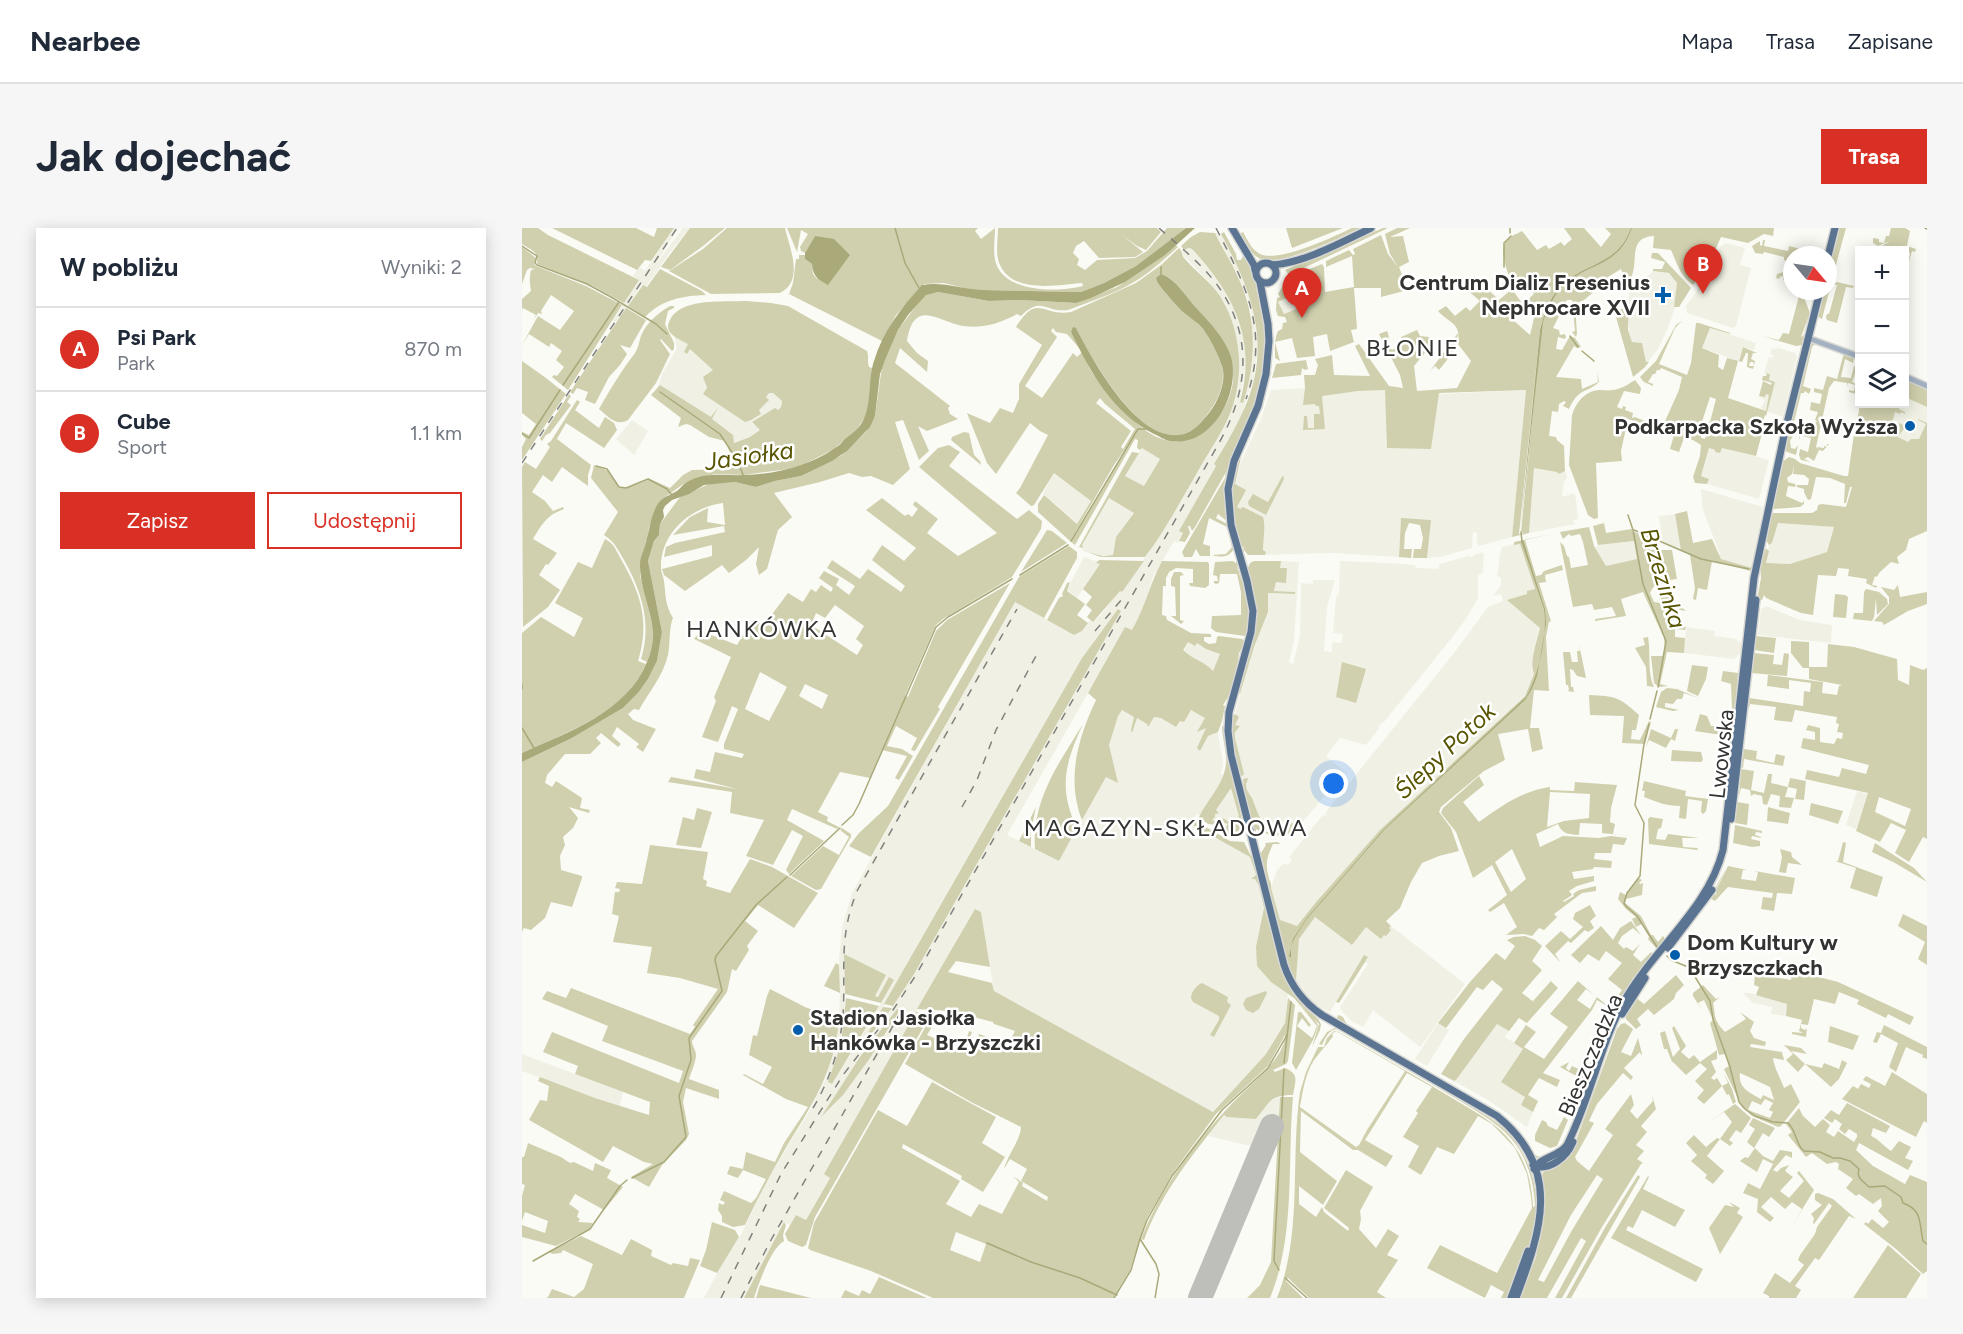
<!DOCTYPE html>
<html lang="pl">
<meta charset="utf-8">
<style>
:root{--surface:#fff;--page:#f6f6f7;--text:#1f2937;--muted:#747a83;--line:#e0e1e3;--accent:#d93025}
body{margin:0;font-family:Figtree,sans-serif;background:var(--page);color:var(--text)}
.controls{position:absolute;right:18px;top:18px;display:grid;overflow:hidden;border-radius:0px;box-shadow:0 3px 15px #0003}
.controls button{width:54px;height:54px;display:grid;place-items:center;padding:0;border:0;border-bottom:2px solid var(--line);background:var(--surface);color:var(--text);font:30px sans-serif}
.compass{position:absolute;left:1261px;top:18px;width:54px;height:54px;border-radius:50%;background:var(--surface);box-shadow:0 3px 15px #0003;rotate:119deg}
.you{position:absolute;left:812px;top:556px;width:21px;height:21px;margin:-15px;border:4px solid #fff;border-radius:50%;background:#1a73e8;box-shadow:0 0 0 9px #1a73e833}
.badge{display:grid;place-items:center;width:39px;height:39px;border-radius:50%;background:var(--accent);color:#fff;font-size:20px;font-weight:700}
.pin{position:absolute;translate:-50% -50px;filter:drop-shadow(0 2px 3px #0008)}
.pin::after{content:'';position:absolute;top:32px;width:21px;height:18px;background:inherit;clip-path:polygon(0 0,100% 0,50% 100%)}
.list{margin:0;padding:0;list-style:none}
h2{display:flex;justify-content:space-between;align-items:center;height:78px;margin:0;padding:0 24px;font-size:26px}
h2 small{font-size:20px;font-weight:400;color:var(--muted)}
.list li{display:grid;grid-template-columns:39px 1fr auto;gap:18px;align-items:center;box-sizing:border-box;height:84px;padding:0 24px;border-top:2px solid var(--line)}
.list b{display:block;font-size:22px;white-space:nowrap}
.list p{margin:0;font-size:20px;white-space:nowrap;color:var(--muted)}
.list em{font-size:20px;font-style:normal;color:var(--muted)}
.actions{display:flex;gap:12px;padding:18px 24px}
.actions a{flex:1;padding:14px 0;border:2px solid var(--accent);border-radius:0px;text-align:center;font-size:21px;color:var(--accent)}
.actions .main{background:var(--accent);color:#fff}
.icon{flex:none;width:33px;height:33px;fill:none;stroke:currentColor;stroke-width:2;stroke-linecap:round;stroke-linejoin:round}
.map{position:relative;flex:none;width:1405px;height:1070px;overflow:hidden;border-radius:0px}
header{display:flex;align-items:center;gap:36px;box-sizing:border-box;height:84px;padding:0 30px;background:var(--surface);border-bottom:2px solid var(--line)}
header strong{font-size:28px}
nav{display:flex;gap:33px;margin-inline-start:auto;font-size:21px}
.intro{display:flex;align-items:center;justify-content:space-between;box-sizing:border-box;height:144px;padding:0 36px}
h1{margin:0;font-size:42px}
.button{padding:15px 27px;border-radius:0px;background:var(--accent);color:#fff;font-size:21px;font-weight:700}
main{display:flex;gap:36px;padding:0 36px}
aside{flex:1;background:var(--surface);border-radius:0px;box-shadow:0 3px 15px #0003}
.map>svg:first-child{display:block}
.built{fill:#f0f1e4;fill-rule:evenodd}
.green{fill:#d0d0ae;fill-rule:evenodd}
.water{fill:#a9a97a}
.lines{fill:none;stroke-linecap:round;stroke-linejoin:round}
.stream{stroke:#a9a97a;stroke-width:1.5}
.runway{stroke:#bebeba;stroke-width:24}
.minor-casing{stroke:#d7d7d3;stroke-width:8}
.major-casing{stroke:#d7d7d3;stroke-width:10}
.minor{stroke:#a3b1c2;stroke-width:5}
.major{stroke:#5b7491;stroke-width:7}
.rail{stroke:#81817e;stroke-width:1.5;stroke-dasharray:8 8;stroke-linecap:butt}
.poi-dot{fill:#025daa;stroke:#fff;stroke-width:2}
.labels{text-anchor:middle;stroke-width:5;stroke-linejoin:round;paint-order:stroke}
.poi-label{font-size:22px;font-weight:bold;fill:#333332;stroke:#fff;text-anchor:end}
.street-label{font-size:22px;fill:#333332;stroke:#fff}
.neighbourhood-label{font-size:24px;letter-spacing:1.5px;fill:#333332;stroke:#fff}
.water-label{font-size:24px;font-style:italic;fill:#585501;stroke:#fff}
</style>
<header>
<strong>Nearbee</strong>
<nav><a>Mapa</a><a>Trasa</a><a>Zapisane</a></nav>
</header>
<div class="intro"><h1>Jak dojechać</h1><a class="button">Trasa</a></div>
<main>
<aside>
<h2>W pobliżu<small>Wyniki: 2</small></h2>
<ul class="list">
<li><span class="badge">A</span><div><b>Psi Park</b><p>Park</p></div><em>870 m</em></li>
<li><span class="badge">B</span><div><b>Cube</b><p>Sport</p></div><em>1.1 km</em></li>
</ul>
<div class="actions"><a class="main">Zapisz</a><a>Udostępnij</a></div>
</aside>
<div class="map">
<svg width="1405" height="1070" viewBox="0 0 1405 1070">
<rect width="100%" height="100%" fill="#fbfbf6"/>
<g class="built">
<polygon points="152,0 156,0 134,36 161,0 168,0 149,23 124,59 120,57 94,95 91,92 117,52 111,48 117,39 123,43"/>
<path d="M 693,5 L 698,5 L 709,24 L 725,58 L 733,85 L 736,119 L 732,149 L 719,188 L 692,236 L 694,237 L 658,303 L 661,305 L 656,315 L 652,313 L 631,349 L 622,378 L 612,400 L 632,388 L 715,432 L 698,478 L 675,520 L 678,522 L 686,508 L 696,504 L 701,536 L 699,546 L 702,547 L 704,533 L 721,603 L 712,606 L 675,586 L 669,596 L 728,629 L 739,665 L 744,693 L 754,734 L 766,765 L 763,795 L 744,826 L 691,884 L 472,763 L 459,684 L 453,681 L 302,946 L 308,949 L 284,992 L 274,987 L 268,997 L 262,994 L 222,1070 L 182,1070 L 199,1038 L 219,1007 L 246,951 L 289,880 L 303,852 L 310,828 L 316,798 L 318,769 L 317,732 L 320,699 L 330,665 L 493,373 L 552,407 L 560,403 L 568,392 L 571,394 L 578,388 L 628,323 L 708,184 L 717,154 L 717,125 L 715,110 L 704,79 L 697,67 L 688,55 L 660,26 L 660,23 L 664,20 L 670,21 L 696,51 L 712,78 L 722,108 L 724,136 L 718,174 L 721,174 L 730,134 L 731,118 L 729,84 L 725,69 L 716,47 ZM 596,381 L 568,436 L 392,746 L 363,790 L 336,824 L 560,430 ZM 603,400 L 573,542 L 584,549 L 537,633 L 485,607 ZM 322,726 L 353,768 L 356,769 L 372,752 L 344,801 L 310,856 L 323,792 ZM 375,781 L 378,783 L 358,816 L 310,879 L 310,872 L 328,844 Z"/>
<polygon points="1204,15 1223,20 1218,37 1229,40 1214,98 1211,100 1165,85 1164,78 1190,42 1199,18"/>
<polygon points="1131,43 1147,45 1155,55 1152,83 1145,102 1136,121 1125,135 1110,114 1107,106 1107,54 1120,54"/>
<polygon points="772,66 777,80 757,89 754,83 754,75"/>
<polygon points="1188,100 1234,115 1232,122 1221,119 1216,133 1180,120"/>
<polygon points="152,108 167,116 193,142 183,157 185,161 182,166 220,191 232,185 246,165 251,165 260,173 259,179 256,182 230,195 239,202 228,209 211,215 136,160 140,146 155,120"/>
<polygon points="1257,120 1273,125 1275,128 1261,189 1241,182 1239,180 1243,172 1237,169 1237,168 1243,169 1244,166 1248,167 1246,178 1253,154 1246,152 1248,146 1242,145 1247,129 1251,130 1251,127 1248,126 1250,121"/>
<polygon points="1383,157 1405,164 1405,215 1402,221 1364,213 1373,176 1382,176"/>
<polygon points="867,158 918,166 1004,162 990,309 957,318 955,315 955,305 951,304 950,320 918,329 905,330 909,292 879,291 877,329 810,325 741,327 715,292 712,275 713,256 719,234 740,188 749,162 783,160 783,165"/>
<polygon points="110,192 126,203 112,227 94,211"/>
<polygon points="1199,219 1247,232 1237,271 1185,256 1187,251 1179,248 1187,220 1198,225"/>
<polygon points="620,220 638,230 622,259 603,248"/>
<polygon points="1012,239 1036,244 1037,246 1043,243 1045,249 1042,254 1040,268 1044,268 1052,265 1054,271 1056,291 1051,292 1053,296 1007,305"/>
<polygon points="532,244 569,273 556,296 521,266"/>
<polygon points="1179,261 1241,279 1230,340 1199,331 1197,327 1198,326 1180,279"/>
<polygon points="587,270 612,284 594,309 591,327 576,327 561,323 560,317"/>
<polygon points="1153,286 1159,323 1141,316 1137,288"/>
<polygon points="1256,295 1312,299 1305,324 1268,336 1244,335 1247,317 1249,316"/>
<polygon points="1112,313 1115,331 1084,338 1073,320 1076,317"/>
<polygon points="998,315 1013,361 1005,366 986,372 1018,400 1011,435 1010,443 1012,446 1003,467 858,602 795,673 775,699 758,692 749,660 755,642 762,635 766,637 770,632 767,629 800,588 805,587 803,585 932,425 966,379 981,373 979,366 971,368 979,357 979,350 975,348 978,325 980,319"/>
<polygon points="960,324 962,326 961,345 956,347 956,370 944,391 928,412 862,494 857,497 857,501 844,517 818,510 804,528 823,544 773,603 761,607 738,603 717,539 712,503 714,481 726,439 729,432 728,432 732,419 746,384 746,365 773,366 773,364 752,363 759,333 777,334 772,413 767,434 771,436 778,408 779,355 791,356 791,352 813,352 805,379 802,423 810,424 810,414 819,415 821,406 811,405 814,369 817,365 818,333 867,335 893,337 894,340 916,341 918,336 946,328 951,329 952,327"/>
<polygon points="562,329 579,335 555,370 545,362"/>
<polygon points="1244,378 1278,392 1310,397 1309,415 1236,407 1239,382"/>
<polygon points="1164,399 1193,403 1192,408 1215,411 1215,413 1220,414 1220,423 1212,431 1162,425"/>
<polygon points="1335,563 1346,566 1334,601 1324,597"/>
<polygon points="793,689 830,717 844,699 867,700 869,698 943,756 898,819 851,782 841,799 828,792 819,782 818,779 846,736 843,734 846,729 839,732 808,784 793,776 783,766 774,752 775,725 777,711"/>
<polygon points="1221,765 1229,765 1265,776 1264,788 1249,786 1250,779 1231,775"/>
<polygon points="916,795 927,802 905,838 893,831"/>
<polygon points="975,795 987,803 983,809 1001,820 1004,869 999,877 1011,884 1005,899 966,872 932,853 934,852"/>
<polygon points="0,826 101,864 98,878 73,870 0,843"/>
<polygon points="758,867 757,903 687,1070 669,1070 733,919 686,908 702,887 736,890 747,872 753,868"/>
</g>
<g class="green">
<path d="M 0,0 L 16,0 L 26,7 L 117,52 L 102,75 L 71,58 L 15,36 C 17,23 10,23 0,16 Z"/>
<polygon points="30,0 114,0 132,9 135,0 152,0 129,33 123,32 115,42"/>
<polygon points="168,0 203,0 181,18 148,42 139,39"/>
<path d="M 205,0 L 263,0 C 267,18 283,53 258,65 L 189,66 L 147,43 L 181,21 Z"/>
<path d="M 265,0 L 456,0 L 453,3 L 459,11 L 473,0 C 473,12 470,27 475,38 C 487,65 537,64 561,58 L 560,55 C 536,57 491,66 478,37 C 473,27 476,11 476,0 L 635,0 L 639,4 L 624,22 L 615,18 L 599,6 L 621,24 L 613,29 L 577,30 L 562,13 L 554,18 L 551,25 L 557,31 L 555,37 L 563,42 L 575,32 L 613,30 L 625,23 L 645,0 L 664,0 L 614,38 L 582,55 L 559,64 L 460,62 L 450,62 L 422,55 L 402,56 L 374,87 L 360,113 L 267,66 L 271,55 L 274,31 L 277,31 L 277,27 L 283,27 L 283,31 L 290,36 L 291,46 L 295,51 L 293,8 L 283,25 L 279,23 L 278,19 L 286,6 L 279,2 L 275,24 Z"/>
<polygon points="764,0 821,0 770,20"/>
<path d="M 830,0 L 838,0 C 819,9 758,39 739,31 C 730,28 722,14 718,6 L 721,4 C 726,13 729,21 738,26 C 757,35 811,9 830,0 Z"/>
<polygon points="861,0 866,0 767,47 763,42"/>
<path d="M 875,0 L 888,0 L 868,9 L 881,8 L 887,34 L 877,39 L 886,62 L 859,69 L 859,60 L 832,60 L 835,101 L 829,102 L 832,114 L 808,123 L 805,106 L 791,109 L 793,128 L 775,130 L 770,110 L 753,114 L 758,133 L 753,130 C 753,121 752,111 756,103 L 760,101 L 761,95 L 765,94 L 763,89 L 756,88 L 754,82 L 755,70 L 758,69 L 756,66 C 765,49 783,43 800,36 L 802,39 L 803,64 L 832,59 L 830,28 L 804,39 L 804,33 L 827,22 L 831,27 L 833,26 L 831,21 L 859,7 L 866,26 L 876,39 L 868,26 L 863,6 ZM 772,66 L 777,80 L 762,86 L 756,74 Z"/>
<path d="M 1042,0 L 1062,0 L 1079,19 L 1089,6 L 1083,0 L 1109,0 C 1102,19 1090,28 1073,38 C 1091,30 1104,20 1110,0 L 1252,0 L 1251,8 L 1242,6 L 1226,15 L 1199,9 L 1185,40 L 1171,57 C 1159,49 1155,36 1149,22 L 1131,20 L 1132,8 C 1104,9 1118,37 1108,51 L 1103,52 L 1099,41 L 1086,49 L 1080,57 L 1062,72 L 1053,76 L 1055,106 L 1054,109 L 1050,104 L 1053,103 L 1050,72 L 1045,72 L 1031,100 L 1037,102 L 1038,107 L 1043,106 L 1044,109 L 1043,111 L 1036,109 L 1034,121 L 1040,122 L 1048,108 L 1053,110 L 1059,119 L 1055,120 L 1052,118 L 1034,149 L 1059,151 L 1060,161 L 1076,154 L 1075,144 L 1077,154 C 1064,166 1057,159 1047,181 L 1041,178 L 1044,174 L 1042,173 L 1037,176 L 1036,184 L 1030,183 L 1027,208 L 1034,209 L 1035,212 L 1042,218 L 1043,243 L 1037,246 L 1035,244 L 1012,240 L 1007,305 L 990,309 L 1004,162 L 917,165 L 909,221 L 865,220 L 863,162 L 836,163 L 800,168 L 803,201 L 781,202 L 782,188 L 785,188 L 786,200 L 792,200 L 792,186 L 798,186 L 797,178 L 794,178 L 793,176 L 781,177 L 783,160 L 782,147 L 793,147 L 796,137 L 793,131 L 810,127 L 812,147 L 848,148 L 833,118 L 837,116 L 867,158 L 881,160 L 878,147 L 857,106 L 865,103 C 868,109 866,116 870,122 L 881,115 L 879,109 L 895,102 L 898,108 L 907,109 L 912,114 L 892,138 L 895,163 L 935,160 L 949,133 L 936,116 C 939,94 929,97 916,83 L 924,78 L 933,88 L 944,79 L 948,83 L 958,73 L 944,61 L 952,48 L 977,72 L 990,61 L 1002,78 L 989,90 L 1008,107 L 1013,86 L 1003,74 L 1012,66 L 1005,57 L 994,64 C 988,51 976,26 984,13 C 987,8 995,6 1000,3 L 1015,22 L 1024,17 L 1027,21 L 1039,14 L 1042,18 L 1050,11 ZM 1020,94 L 999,304 L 1002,305 L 997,306 L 1018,102 Z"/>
<polygon points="1316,0 1324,0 1311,48 1308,47 1307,51 1310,52 1300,91 1295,88 1301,63 1306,63 1306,42"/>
<polygon points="1369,0 1383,0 1388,3 1385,18 1394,21 1393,24 1390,23 1386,37 1383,36 1384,31 1387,32 1388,25 1360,18 1368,13 1356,18 1351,15 1351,10 1357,11 1357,14 1362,15 1364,8 1367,8"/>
<path d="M 678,4 L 693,5 C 700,20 709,33 715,47 C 735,87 735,132 721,175 L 718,174 C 735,112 712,66 670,21 L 667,20 L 662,22 L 659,18 L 669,9 Z"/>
<path d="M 702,4 L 714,26 L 715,32 L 719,32 L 721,28 L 713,12 L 732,42 L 732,51 L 738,59 L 744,120 L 741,145 L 733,180 L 707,241 L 703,243 L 706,242 L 703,262 L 706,294 L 696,286 L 694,290 L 707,297 L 712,321 C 706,329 703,329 692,328 L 691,327 L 704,326 L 710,319 L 705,299 L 687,290 L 681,316 L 688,318 L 688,328 L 678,328 L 674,321 L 670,329 L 662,329 L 660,324 L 703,250 L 704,244 L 673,299 L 670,303 L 668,298 L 666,298 L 668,305 L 663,314 L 657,313 L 661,305 L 657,303 L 694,238 L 692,236 C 704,216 716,196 725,174 C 749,113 729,61 699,6 Z"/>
<polygon points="1241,12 1243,12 1242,18 1266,23 1267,18 1301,27 1273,23 1272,27 1270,27 1267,48 1270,49 1270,54 1261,52 1261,49 1259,48 1257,51 1254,50 1255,46 1261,44 1264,33 1262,32 1262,29 1242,24 1241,26 1233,25 1230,18 1238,13 1238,17 1240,18"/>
<path d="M 653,17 L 656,19 C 638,35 621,51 599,61 C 582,69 564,75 546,82 C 523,85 520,67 499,88 L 495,86 C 479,95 460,101 441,98 C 418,95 392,68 385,113 L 395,125 L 406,133 L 405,144 L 378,120 L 373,135 L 428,178 L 426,180 L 428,186 L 436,191 L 405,203 L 396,198 L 407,223 L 397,232 L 381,192 L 373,194 L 388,241 L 371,257 L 349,248 L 340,249 L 327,245 L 298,254 L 252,265 L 270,289 L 256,302 L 245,341 L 237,347 L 234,336 L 237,319 L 224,332 L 207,345 L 200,337 L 163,363 L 142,347 L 140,341 L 190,328 L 190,317 L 142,329 L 144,319 L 153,315 L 203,304 L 202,298 L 151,307 L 168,289 L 186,280 L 185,294 L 203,297 L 201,275 C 169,279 138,305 139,340 C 139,345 142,349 142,354 C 144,368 143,377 151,390 C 147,398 148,417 146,427 C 141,448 127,464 117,482 L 112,481 L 106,486 L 111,492 L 134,501 L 121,524 L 114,519 L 117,516 L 95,499 L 90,508 L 99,516 L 96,519 L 79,505 L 74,510 L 79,515 L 68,526 L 43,526 L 25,547 L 23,555 L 30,559 L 34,553 L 60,570 L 58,580 L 68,582 L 67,585 L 47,579 L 56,590 L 51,600 L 41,609 L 43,617 L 38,628 L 39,642 L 60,648 L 60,650 L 50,679 L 29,674 L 23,690 L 9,702 L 2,700 L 0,704 L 0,534 L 50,510 L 101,480 L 116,465 L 126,451 L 135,433 L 140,404 L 126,333 L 132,313 L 137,307 L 138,296 L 158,269 L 187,256 L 213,254 L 234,259 L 253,253 L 279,248 L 320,227 L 344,204 L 353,188 L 360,138 L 376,102 L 400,70 L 407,65 L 416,64 L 467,73 L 498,72 L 553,75 L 595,59 L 642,28 Z"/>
<path d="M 0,19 L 14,30 L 12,36 L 14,38 L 64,58 L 100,77 L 46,162 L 30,149 L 32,147 L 35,148 L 42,139 L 34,132 L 40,123 L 29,115 L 27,119 L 7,106 L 0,117 L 16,88 L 38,102 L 52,83 L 29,67 L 19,83 L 20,86 L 16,85 L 11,93 L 14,87 L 1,80 L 0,82 L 0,71 L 9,63 C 8,56 7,50 9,42 L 13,41 L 8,40 L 5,42 L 0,56 Z"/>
<path d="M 657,20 C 661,24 659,27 663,31 C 674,44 688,53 698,68 C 719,102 723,145 709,183 C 701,204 687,223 676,243 C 659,272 643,303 623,329 L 579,329 L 565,324 L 581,328 L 591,327 L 594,309 L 612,285 L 587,270 L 560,317 L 561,320 L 557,319 L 610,224 L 617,225 L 603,248 L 622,258 L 638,231 L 620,220 L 618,222 L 615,220 L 616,212 L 613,211 L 553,317 L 549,314 L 616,202 L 592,237 L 548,313 L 516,284 L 516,276 L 522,267 L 555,296 L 569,273 L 532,245 L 512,277 L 509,278 L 494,265 L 498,260 L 526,207 L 518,203 L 508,195 L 474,246 L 465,235 L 445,185 L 468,195 L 478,180 L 491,185 L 497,171 L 497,156 L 520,117 L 494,99 C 516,64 520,89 549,84 L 614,55 L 639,37 ZM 639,46 C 654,51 664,69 674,81 C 689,97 705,117 710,139 C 718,171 683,219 648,213 C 620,208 603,182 585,162 C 580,156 572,149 568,141 C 565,136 563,130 560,124 L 555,129 L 551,125 L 520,170 L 503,158 L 535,109 L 529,103 L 531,100 L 534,104 L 545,106 L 558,121 L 549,104 L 554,100 C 571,133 634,248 680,193 C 692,179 702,163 701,144 C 701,138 697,132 695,126 C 691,117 686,107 679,99 C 668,88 655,79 645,67 C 641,62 641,52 639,46 ZM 578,170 L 583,176 L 613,201 L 601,221 L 599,219 L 609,203 L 574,175 Z"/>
<polygon points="1130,25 1136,25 1169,60 1157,79 1152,79 1155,55 1147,45 1131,43 1131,41 1140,41 1143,34 1129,30"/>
<path d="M 138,41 L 180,63 L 184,67 C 160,68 141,71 123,89 L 106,78 L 121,57 L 125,59 Z"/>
<polygon points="1315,54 1332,58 1331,60 1324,59 1315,95 1305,92 1304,89 1305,86 1307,86 1315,57 1312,56"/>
<polygon points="1278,64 1280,64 1288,85 1279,109 1282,107 1280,117 1274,118 1240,108 1257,112 1261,105 1267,106"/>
<path d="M 224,73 L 249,75 L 266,78 L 345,123 C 347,129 345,133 347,139 L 350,140 L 346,179 L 343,189 L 336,200 L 312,221 L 275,240 L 222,247 L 193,246 L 173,251 L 163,255 L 139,272 L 127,299 L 124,320 L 118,335 L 118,348 L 124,368 L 132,406 L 131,416 L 125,434 L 119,431 C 130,396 120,364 102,332 C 96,322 93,314 82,307 L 96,284 L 69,250 L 72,237 L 86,243 L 98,260 L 104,260 L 126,252 L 126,250 L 148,260 L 161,247 L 170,242 L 206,241 L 210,238 L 211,232 L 203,213 L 187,209 L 168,197 L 164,196 L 156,199 L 159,190 L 129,167 L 138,157 L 189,189 L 196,179 L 190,191 L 211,207 L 212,215 L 228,209 L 238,202 L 230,194 L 253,180 L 256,182 L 259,179 L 260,173 L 251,165 L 247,165 L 244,169 L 247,172 L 237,182 L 239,186 L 229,192 L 223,194 L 181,166 L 185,160 L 181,149 L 191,142 L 168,121 L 165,126 L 162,124 L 166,116 C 157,111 142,106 147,94 C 156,69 203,74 224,73 Z"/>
<path d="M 148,78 L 152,78 L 152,80 L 146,83 L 143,96 L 152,115 L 152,121 L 150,123 L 139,111 L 138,112 L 148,126 L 134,155 L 106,192 C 95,199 85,188 77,181 C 88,161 100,142 113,125 C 117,119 117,113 119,108 C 124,95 136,85 148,78 Z"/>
<polygon points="104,80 124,92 108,120 98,117 105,126 98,137 87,149 73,176 63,172 66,164 55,160 51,166 48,164"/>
<polygon points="1107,80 1106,102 1110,114 1120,115 1124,134 1127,134 1122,140 1111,149 1092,82"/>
<path d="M 1160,93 L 1153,100 L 1137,136 L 1165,147 L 1169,135 L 1174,95 L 1177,95 L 1208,105 L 1208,106 L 1188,100 L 1180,120 L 1197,127 L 1196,139 L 1201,142 L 1205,130 L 1217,133 L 1221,119 L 1235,125 L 1231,125 L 1229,131 L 1233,133 L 1232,137 L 1231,134 L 1228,134 L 1227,138 L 1232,138 L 1231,141 L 1225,139 L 1226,125 L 1224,125 L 1220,134 L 1216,133 L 1206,170 L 1244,183 L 1247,167 L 1244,166 L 1243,169 L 1237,168 L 1241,153 L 1249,157 L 1250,155 L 1240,152 L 1241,148 L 1244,148 L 1245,146 L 1242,145 L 1248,146 L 1247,152 L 1253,154 L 1244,188 L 1243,187 L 1239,199 L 1241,201 L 1234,228 L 1200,220 L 1198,225 L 1193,224 L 1193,222 L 1187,220 L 1179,248 L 1187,251 L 1185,256 L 1173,255 L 1171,249 L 1178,228 L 1179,217 L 1171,212 L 1162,210 L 1157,224 L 1148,221 L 1152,207 L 1106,191 L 1099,223 L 1100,233 L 1074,235 L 1076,290 L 1072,291 L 1066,287 L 1047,237 L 1050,187 C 1054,174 1063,163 1077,162 C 1082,162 1086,163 1091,162 C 1099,161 1107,156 1113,152 L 1119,160 L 1118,166 L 1102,163 L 1095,179 L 1100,181 L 1101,178 L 1104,179 L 1103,182 L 1111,185 L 1110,190 L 1113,189 L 1140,200 L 1157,162 L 1160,149 L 1139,140 L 1138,142 L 1135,142 L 1133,146 L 1131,146 L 1126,154 L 1131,156 L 1131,158 L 1122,154 L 1118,149 L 1134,133 L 1154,97 ZM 1188,169 L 1194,171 L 1188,194 L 1186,194 L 1182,206 L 1184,207 L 1183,211 L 1179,210 L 1181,201 L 1178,200 Z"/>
<path d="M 936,105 C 935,120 927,130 917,142 L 913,138 L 908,143 Z"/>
<polygon points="1289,115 1294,115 1290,119 1281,158 1289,161 1287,166 1283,163 1282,165 1279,165 1272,194 1280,198 1279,201 1272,199 1271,204 1279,205 1277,212 1277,207 1272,206 1268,213 1269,220 1273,221 1276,217 1274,227 1265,224 1263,221"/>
<polygon points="1322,125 1332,130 1331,135 1323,131 1319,149 1329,150 1332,138 1336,138 1333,135 1334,131 1337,131 1337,147 1333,146 1330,154 1336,157 1337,155 1337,167 1327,164 1327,162 1332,163 1333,157 1326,155 1325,158 1325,155 1312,153 1307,160 1294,219 1296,221 1295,219 1296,215 1295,219 1302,220 1302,218 1305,219 1305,216 1307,216 1301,223 1297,222 1292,233 1286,229 1282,231 1289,234 1279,232 1277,227 1278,221 1286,224 1289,210 1281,208 1282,206 1289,208 1291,203 1294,202 1291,201 1292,198 1284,196 1284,194 1292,196 1295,193 1293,192 1296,184 1288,182 1289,174 1298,176 1300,166 1292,164 1292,160 1301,162 1305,148 1315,151"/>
<polygon points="784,132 786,141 783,142 780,140 779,147 750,150 754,136"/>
<polygon points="0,133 24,150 44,166 0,232 0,219 4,211 0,207 0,204 7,207 14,196 0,185"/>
<polygon points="1383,150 1405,160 1405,179 1383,169"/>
<polygon points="47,166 49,168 45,174 49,177 28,205 24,207 20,213 18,211"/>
<path d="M 55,172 L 58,174 L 53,182 L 77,200 L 83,189 L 92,195 L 95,202 L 82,220 L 44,195 L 35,211 L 69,237 L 66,247 L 66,258 L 40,239 L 30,254 L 21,247 L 10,264 L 23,273 L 31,283 L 41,279 L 42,281 C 25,287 20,296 11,311 L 35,325 L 26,337 L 24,336 L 17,347 L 38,362 L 26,379 L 1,399 L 0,239 L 3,234 L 14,241 L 28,219 L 25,216 L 29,213 Z"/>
<polygon points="1337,172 1338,176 1379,176 1377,181 1383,184 1383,186 1379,184 1378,186 1373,184 1370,195 1375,198 1377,195 1384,198 1376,209 1386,214 1389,211 1397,211 1404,196 1396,192 1396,191 1405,195 1405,303 1387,311 1384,322 1375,329 1377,336 1369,334 1357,345 1355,349 1353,348 1350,357 1355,358 1354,360 1344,355 1345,351 1326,348 1327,341 1316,340 1314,348 1296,347 1291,387 1279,385 1244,370 1242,367 1240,372 1235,372 1239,350 1238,337 1244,320 1247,323 1244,335 1268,336 1305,324 1312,299 1256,295 1250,315 1247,317 1243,310 1248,285 1290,285 1295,282 1296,277 1300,276 1324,279 1330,259 1328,259 1324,275 1322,275 1323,256 1308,250 1294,249 1289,271 1286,272 1282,264 1282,261 1275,259 1275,257 1286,257 1287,251 1282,247 1271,246 1272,237 1270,246 1265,250 1266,254 1273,256 1274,259 1266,258 1264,268 1280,275 1282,273 1282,276 1278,279 1251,281 1260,234 1267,229 1273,231 1278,235 1322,248 1326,248 1332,206 1337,183"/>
<polygon points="442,204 447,205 452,227 458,233 459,237 429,212 430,209"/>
<path d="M 427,217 L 438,224 L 427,238 L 495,291 L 507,282 L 520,293 L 519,301 L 490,349 L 421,391 L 414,397 L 383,467 L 386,469 L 414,403 L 425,392 L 488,355 L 416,479 L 418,481 L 393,523 L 389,522 L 395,510 L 374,498 L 365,518 L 380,521 L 391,528 L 377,552 L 373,550 L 385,528 L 360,522 L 380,474 L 348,550 L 318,544 L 296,584 L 306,589 L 305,593 L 317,599 L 315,601 L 270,581 L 265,592 L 302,613 L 267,646 L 264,642 L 281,608 L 270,602 L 251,637 L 224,628 L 242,592 L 208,585 L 210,564 L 146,554 L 149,549 L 215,561 L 172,550 L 174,541 L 188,544 L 193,524 L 220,530 L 222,526 L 202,521 L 202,516 L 216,481 L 210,478 L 196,514 L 180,509 L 194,473 L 192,469 L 209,429 L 172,411 L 179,403 L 215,417 L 230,392 L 242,397 L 266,365 L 281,374 L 289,361 L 294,364 L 299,357 L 309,364 L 311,360 L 297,350 L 302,343 L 317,351 L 314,357 L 327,367 L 333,358 L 305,340 L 310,332 L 338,351 L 346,341 L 379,364 L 383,358 L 350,332 L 360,317 L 382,333 L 394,320 L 344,282 L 360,270 L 383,288 L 386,286 L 390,289 L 396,281 L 391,277 L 393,273 L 416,291 L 405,305 L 436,328 L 475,305 L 397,239 L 416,220 ZM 313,377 L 342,398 L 334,411 L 341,417 L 335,427 L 289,397 L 294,385 L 303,390 ZM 238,444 L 265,459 L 247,493 L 223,481 ZM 283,456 L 306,467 L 300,481 L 277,468 Z"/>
<path d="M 719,229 L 713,256 L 724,262 L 715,279 L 719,281 L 720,279 L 723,280 L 741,289 C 744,300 741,310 741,322 L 744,324 L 743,327 L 726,327 L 722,322 L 722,326 L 720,322 L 722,322 L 721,318 L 719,320 C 710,289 706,261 716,230 L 718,231 Z"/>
<polygon points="761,247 762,251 744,287 727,278 726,274 731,266 746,274"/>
<polygon points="1165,283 1171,315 1190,311 1199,331 1230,340 1229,343 1190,333 1185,362 1176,360 1174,372 1171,371 1173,360 1168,327 1159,323 1153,286"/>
<polygon points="879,290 909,292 905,330 891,330 892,321 899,321 901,310 898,297 887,295 883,305 882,321 890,321 889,330 877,329"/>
<path d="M 1082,295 L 1084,305 L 1110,301 L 1110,303 L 1135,313 L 1128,313 L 1128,322 L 1150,322 L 1155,351 C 1142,353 1133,353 1128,365 L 1132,374 L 1139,375 L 1139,367 L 1147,369 L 1147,378 L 1156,379 L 1157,377 L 1164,383 L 1148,380 L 1147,395 L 1164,399 L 1163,402 L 1153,401 L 1153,409 L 1163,410 L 1162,425 L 1145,424 L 1138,456 L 1146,458 L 1137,459 L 1132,455 L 1129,428 L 1141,428 L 1143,421 L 1142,410 L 1121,364 L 1099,371 L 1104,388 L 1073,393 L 1073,391 L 1094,388 L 1090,379 L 1072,382 L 1070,376 L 1051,379 L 1038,314 L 1042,318 L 1045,328 L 1047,329 L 1049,340 L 1066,337 L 1061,314 L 1058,306 L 1049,308 L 1047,306 L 1041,311 L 1038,304 L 1067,299 L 1072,318 L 1084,338 L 1115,331 L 1112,313 L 1076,317 L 1071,298 Z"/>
<polygon points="525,302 530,303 545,315 499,344"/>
<path d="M 1034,305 L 1003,312 L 1014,348 L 1019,347 L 1022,343 L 1040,337 L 1041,342 L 1023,347 L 1024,354 L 1017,355 L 1029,393 L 1027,394 L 1024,409 L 1027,463 L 1012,462 L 1008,500 L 1017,500 L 1021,521 L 1010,524 L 1006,501 L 976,506 L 983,532 L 962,543 L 919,579 L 917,584 L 929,600 L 937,623 L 917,628 L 900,635 L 889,654 L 878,680 L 864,693 L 869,698 L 867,700 L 869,702 L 864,708 L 862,707 L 859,711 L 844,699 L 830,717 L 793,689 L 777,711 L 774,752 L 776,757 L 772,749 L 786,772 L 775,758 L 767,741 L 737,625 L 739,625 L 744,617 L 743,615 L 755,614 L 759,616 L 751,616 C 746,627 743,634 746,646 C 747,653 750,655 749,660 L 758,692 L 775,698 L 795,673 L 858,602 L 1003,468 L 1012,446 C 1007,433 1015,414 1018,400 L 985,372 L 1005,366 L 1005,363 L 1013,361 L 998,316 L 992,317 L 992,314 Z"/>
<path d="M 83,311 C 93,316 94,323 100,333 C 119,366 128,395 116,433 L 124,436 C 104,485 44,504 0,525 L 0,405 L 19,389 L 52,409 L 61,390 L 33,375 L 56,334 L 70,340 Z"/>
<polygon points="547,318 555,324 555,330 522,390 493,374 349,629 327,618 337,605 366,578 497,349"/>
<polygon points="577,332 622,333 600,364 598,363 571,394 565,389 570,382 564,377 570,369 561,361 578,336 574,335"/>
<path d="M 640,333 L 686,334 L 687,336 L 687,357 L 683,360 L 668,358 L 667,355 L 671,355 L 671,341 L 654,340 L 647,344 L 644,350 L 644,358 L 641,358 L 640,387 L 644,388 L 645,392 L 669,405 L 689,406 L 689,409 L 682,409 L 682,413 L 687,416 L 694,415 L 695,409 L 697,408 L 720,411 L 723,413 C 719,427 718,416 716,433 C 713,451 711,463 701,477 L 703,478 L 700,493 L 696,504 L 686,508 L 678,523 L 675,520 L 684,500 L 675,504 L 683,490 L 669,482 L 662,494 L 658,493 L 654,499 L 639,490 L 632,489 L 626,499 L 625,496 L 615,490 L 610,505 L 609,502 L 612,489 L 600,482 L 596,488 L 587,517 L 596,555 L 584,549 L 560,592 C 544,551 556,510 574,472 L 566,465 L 603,399 L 610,402 C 623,380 628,355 640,333 ZM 666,414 L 673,418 L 675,415 L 684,421 L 698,426 L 691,443 C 682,433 670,431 661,422 Z"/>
<polygon points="711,333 714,335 714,334 718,339 715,338 720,355 717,342 719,341 727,380 726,406 723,408 694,404 689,400 690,388 719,387 719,364 715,346 698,346 697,355 694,356 692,355 692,353 696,353 695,348 691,347 693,334"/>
<polygon points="732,333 759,333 758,340 765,340 764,355 754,354 752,363 773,364 773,366 746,365 746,384 732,419 718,466 715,462 733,381 725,342 728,335"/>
<polygon points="652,344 659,344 662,347 658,348 658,392 662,393 659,396 649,388 654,388 653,359 649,358 649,351"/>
<polygon points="548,354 545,363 563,376 555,387 566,395 560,403 552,407 525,392 537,370 541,368 540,366 545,355"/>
<polygon points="1376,357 1378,369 1405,364 1405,376 1386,383 1362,397 1360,394 1352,393 1367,376 1367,369 1359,359 1372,362"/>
<polygon points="1344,361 1357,364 1365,371 1366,376 1355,387 1354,371 1352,389 1350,393 1331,391 1332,385 1341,385 1342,364"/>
<polygon points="1313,366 1323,367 1326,369 1324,390 1311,389"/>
<polygon points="596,381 599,383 392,746 371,778 362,776 560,430"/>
<polygon points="1234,408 1254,410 1252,425 1232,422"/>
<path d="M 1126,409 C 1129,426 1125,444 1132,459 L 1125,458 L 1124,439 L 1113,420 L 1123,417 L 1121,410 Z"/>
<path d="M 1269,413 L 1287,414 L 1287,439 L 1305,439 L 1306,416 L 1332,419 L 1375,431 L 1376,452 L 1387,457 L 1388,437 L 1401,442 L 1405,440 L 1405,611 L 1401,609 L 1387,634 L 1373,625 L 1384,602 L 1369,595 L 1358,614 L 1334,603 L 1346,565 L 1283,551 L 1285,542 L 1317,549 L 1320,540 L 1344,546 L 1347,537 L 1279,520 L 1281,510 L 1293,512 L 1293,504 L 1284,502 L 1286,497 L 1298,500 L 1298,514 L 1312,516 L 1315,510 L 1320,511 L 1321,505 L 1315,504 L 1317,496 L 1314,495 L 1315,489 L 1273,482 L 1270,494 L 1252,492 L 1254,479 L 1228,476 L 1226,483 L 1225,482 L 1227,470 L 1281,478 L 1282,463 L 1288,464 L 1289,455 L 1267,452 L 1267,461 L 1245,458 L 1246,447 L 1301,454 L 1300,465 L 1315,467 L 1317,458 L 1320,457 L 1287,451 L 1287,440 L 1281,440 L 1269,425 ZM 1357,569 L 1389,581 L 1383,598 L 1353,584 Z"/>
<polygon points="1057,416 1064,450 1055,448 1051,442 1048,441 1049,459 1051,459 1052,464 1045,463 1047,462 1046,457 1044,457 1041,424 1048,424 1050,434 1056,434 1055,423 1058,423"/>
<polygon points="1232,425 1252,427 1251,436 1260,437 1262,425 1267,426 1265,448 1229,445"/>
<polygon points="820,434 844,441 834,475 814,469"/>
<polygon points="1170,437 1186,439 1184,451 1176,468 1165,463"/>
<polygon points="1201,443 1216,445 1215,463 1212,481 1210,481 1209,456 1199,453"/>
<polygon points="1145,460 1155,461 1179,471 1162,465 1160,471 1155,471 1151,476 1143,475 1143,479 1157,482 1151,483 1134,479 1139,464"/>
<path d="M 1067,467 C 1094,468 1097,469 1117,487 L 1114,502 L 1110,502 L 1109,511 L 1118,512 L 1127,493 L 1129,494 L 1123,516 L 1100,515 L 1102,488 L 1068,487 Z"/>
<polygon points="1210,483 1213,484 1209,515 1205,512 1206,508 1173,503 1178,486 1185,488 1189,498 1201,499 1202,493 1209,493"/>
<path d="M 713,486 L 717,489 L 713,497 L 718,498 L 713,504 L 713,510 L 722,546 L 720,548 C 710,540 709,503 710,489 Z"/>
<path d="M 703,495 L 724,601 L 722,605 L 723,600 L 712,556 L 722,601 L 720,606 L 709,607 L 703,605 L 695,597 L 686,596 L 677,589 C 684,574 699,559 703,542 C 707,529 700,512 700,498 L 702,499 ZM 709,560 L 717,588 L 715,591 L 714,589 L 710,591 L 713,594 L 712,597 L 701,590 L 700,594 L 706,596 L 704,599 L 690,592 L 693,589 L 693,586 L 697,585 L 694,582 Z"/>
<path d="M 561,496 C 543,535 536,561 555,600 L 537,633 L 513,621 C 509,573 537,535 561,496 Z"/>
<polygon points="1129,501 1149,510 1153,501 1156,501 1153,513 1149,511 1144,520 1127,512 1124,519"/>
<polygon points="1222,521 1235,523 1234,531 1252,535 1254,526 1263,528 1261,538 1222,531 1221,540 1219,539"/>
<polygon points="1150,522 1179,524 1181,532 1179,534 1149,533"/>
<polygon points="1219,541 1232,543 1229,562 1242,565 1246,546 1250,546 1249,555 1266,559 1268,550 1284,553 1282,572 1273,571 1275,561 1266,559 1263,569 1272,570 1269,580 1257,579 1258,568 1249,566 1245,577 1241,576 1240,568 1232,566 1229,568 1228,562 1219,560 1217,569"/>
<path d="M 957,548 L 962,557 L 941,574 L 957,594 C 979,578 1000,563 1028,559 L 1028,562 L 1052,563 L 1053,554 L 1095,557 L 1089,580 L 1088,594 L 1093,596 L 1091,606 L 1117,609 L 1080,605 L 1080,596 L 1058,595 L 1057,607 C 1046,606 1040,606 1036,596 L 1014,606 L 1018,619 L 1041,608 L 1077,610 L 1089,608 L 1105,610 L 1102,617 L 1091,616 L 1089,625 L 1073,625 L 1072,631 L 1090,633 L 1089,640 L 1072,639 L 1071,641 L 1050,644 L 1052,651 L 1072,648 L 1072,653 L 1055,658 L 1047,663 L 1050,667 L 1041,673 L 1042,674 L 1052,668 L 1051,666 L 1057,662 L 1074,658 L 1074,663 L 1060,665 L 1032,686 L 1035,689 L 1022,702 L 1017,700 L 1010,708 L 1002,706 L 984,707 L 995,699 L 982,675 L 968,684 L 966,682 L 985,667 L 970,637 L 951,650 L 934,604 L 919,585 L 921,580 ZM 1028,564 L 1068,566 L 1067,590 L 1042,593 L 1025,599 ZM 990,621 L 1004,651 L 989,664 L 973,634 Z"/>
<path d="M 726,550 C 726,552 724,555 724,557 C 724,563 728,566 730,570 C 734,580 736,587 740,593 L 738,594 L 738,597 L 741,597 L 744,604 L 759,605 C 762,599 768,592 776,597 L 775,603 C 762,609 746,609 734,601 L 734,604 L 730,598 L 719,555 L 720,552 L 722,557 L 721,551 Z"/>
<path d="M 1122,553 L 1164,563 L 1163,568 L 1186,571 L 1184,583 L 1181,586 L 1179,584 L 1180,573 L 1166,571 L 1164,591 L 1157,590 L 1158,578 C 1144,578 1135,574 1122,569 L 1123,563 L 1120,563 Z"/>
<polygon points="1215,574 1227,576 1225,597 1213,595"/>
<polygon points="1289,575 1321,583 1316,596 1287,587"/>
<polygon points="514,579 509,603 509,619 497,613"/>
<polygon points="1246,579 1268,585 1266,596 1245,593"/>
<polygon points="175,580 190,584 179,620 154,617 161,589 172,592"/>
<polygon points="1128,589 1141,591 1139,600 1136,601 1134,611 1143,612 1146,606 1177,610 1160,610 1161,619 1176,620 1175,622 1127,616 1126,591"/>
<path d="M 672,592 L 708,613 L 722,614 L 729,628 L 732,627 L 765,751 L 776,770 L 787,783 L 796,791 L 799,796 L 798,802 L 790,819 L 797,796 L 778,776 C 783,783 794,790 796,798 L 791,812 L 774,842 L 770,835 L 776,784 L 779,784 L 789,797 L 787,799 L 780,790 L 775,798 L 790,810 L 795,798 L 772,770 L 749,754 L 735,738 L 734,719 L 742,680 L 737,658 L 733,651 L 729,651 L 734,647 L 728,629 L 669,596 Z"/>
<polygon points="1213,597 1240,603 1240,605 1234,604 1233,607 1239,609 1239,610 1230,608 1229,611 1238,613 1238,618 1230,619 1211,615"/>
<polygon points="320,600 329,606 329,609 299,661 294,662 269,648 301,618 317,627 327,609 318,602"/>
<polygon points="1321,614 1324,615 1321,634 1361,649 1355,669 1328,660 1334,640 1313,633 1316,633"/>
<polygon points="1353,615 1392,640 1405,654 1373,635 1350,624"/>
<path d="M 128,617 L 186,624 L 181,651 L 185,653 L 184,658 L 208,665 L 228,631 L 250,639 L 296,665 L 272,700 L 236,677 L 223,693 L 236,703 L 225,718 L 227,722 L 214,743 L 210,741 L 205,764 L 170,813 C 170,818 174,822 174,827 C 174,834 169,844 167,851 L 197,862 L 197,871 L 164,860 L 161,874 L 167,906 L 164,912 L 140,937 L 127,959 L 109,949 L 131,936 L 122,934 L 91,918 L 81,934 L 7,892 L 18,872 L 25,873 L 27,858 L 16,853 L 18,849 L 73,870 L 127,887 L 128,874 L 53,846 L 56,838 L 21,824 L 30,804 L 157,855 L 161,843 L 80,813 L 86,798 L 20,771 L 25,763 L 44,770 L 49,760 L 168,806 L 173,799 L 171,797 L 196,761 L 158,750 L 125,745 L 130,719 L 91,714 L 97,688 L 90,686 L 93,664 L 97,664 L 98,661 L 93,660 L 95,654 L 120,656 Z"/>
<polygon points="1258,621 1269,624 1270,629 1280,637 1266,635 1264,645 1257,644 1260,629"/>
<polygon points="1205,638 1191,667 1195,666 1193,664 1206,638 1225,642 1221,642 1219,651 1234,653 1236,644 1232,643 1233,643 1273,650 1270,666 1255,665 1252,683 1239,681 1241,669 1250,670 1251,665 1206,659 1193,673 1188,670"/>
<polygon points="1116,650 1120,652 1117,655 1118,656 1121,655 1120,667 1104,671 1103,675 1119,688 1129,707 1131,707 1136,714 1141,708 1142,709 1142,712 1135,721 1126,711 1127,709 1120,696 1114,699 1110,691 1114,689 1104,681 1096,671 1098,664 1104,667"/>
<polygon points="1068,677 1074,688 1068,693 1072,700 1066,704 1063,702 1049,715 1046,713 1033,726 1039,735 1023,718 1039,703 1048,711 1061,699 1051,691 1053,685"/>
<path d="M 453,681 L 459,684 L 468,739 L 434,733 L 426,744 L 470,755 L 472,763 L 691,884 L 744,826 L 763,795 L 766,770 L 773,777 L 766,833 L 764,836 L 751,842 L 753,844 L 763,840 C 778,846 773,854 771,867 C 746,867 748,875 734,891 L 705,889 L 702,887 C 671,926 639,965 622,1012 L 619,1011 C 642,953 683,900 728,858 C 740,847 764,824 763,807 L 746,838 L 694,886 L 653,942 L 625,990 L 608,1042 L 591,1070 L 411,1070 L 349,1043 L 288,1022 L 286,1020 L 292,995 L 356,882 L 385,898 L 410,854 L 474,889 L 460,915 L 483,929 L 461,964 L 439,951 L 440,948 L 381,916 L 380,920 L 438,953 L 424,976 L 449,989 L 457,976 L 480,986 L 497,954 L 491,948 L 501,955 L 500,958 L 525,973 L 526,969 L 499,953 L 505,941 L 488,931 L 482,941 C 485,928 499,911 499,899 L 449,874 L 383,836 L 411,785 L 419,784 L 405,807 L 441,823 L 447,803 L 450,804 L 446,814 L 454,816 L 457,806 L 486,816 L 493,803 L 472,796 L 471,794 L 428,783 L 395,781 ZM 434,1004 L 464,1016 L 458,1034 L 428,1022 Z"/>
<polygon points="1381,686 1405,698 1405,737 1396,731 1403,714 1376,698"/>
<polygon points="1109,693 1119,707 1111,700 1100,708 1096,715 1102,721 1104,719 1111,723 1118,716 1111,727 1119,734 1129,724 1131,727 1111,750 1096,778 1092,780 1089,778 1100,762 1086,751 1100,735 1084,723 1077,733 1066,726 1058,735 1049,727 1079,698 1091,712 1098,700"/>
<polygon points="1003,708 1013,712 1020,718 1010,733 1020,742 1000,765 1013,775 1011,773 1029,753 1036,760 1005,795 997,790 987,803 975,796 934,852 932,853 919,846 942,811 981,761 970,752 961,762 955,759 924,800 916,795 948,754 974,725 983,732 993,718 985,712 992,709"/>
<polygon points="322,726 364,747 353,768 356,769 367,749 372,752 359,775 323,766"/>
<polygon points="842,727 846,729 843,734 817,775 814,774"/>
<polygon points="314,735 317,737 318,765 302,758"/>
<polygon points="1270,742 1316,754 1392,789 1388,797 1366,786 1364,790 1335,776 1337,772 1317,764 1313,776 1292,771 1286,797 1279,796 1279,800 1283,802 1285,800 1284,809 1270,806 1270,804 1281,805 1277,803 1280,792 1264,788 1265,776 1234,767 1237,759 1232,757 1233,746 1269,752"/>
<polygon points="1154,747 1162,757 1154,765 1152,771 1132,787 1126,781 1115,791 1119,797 1114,801 1104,791 1104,785 1113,769 1122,776"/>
<polygon points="1056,753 1072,767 1064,761 1055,772 1068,781 1075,769 1087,779 1075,772 1070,782 1021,845 1038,852 1035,859 1017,850 1006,867 1016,873 1011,884 999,877 1003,869 979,854 1001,821 992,815 1004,797 1014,804 1002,819 1022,831 1046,799 1028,786"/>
<path d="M 680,755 L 706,769 L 705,774 L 709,777 L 692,809 L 688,807 L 697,792 L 697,788 L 671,774 L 669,770 C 669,765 674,757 680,755 Z"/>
<path d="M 1181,757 L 1194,771 L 1198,769 L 1191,775 C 1194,790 1191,791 1203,804 L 1224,791 L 1218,784 L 1232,794 L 1228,803 L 1232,810 L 1244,814 L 1243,818 L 1229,816 L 1228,819 L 1260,824 L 1262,832 L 1251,830 C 1252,840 1259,851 1262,860 L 1269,856 L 1278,874 L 1259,898 L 1256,899 L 1230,888 L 1220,879 L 1202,841 L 1207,838 L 1203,826 L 1197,827 L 1188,795 L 1191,792 L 1182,772 L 1176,775 L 1180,782 L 1171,768 L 1171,765 ZM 1218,845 L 1248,859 L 1252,872 L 1241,867 L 1239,871 C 1227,864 1216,860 1218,845 ZM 1243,871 L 1251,875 L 1247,882 L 1251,884 L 1248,890 L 1226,882 L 1230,873 L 1239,877 Z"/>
<path d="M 248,761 L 283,779 L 317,792 C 312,846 289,878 262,923 C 248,947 235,972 223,997 L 211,999 L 200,994 L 200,988 L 196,982 L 197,975 L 201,977 L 203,974 L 198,972 L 202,963 L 229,975 L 234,970 L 244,951 L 221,942 L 216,950 L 205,946 L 208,938 L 221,941 L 224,924 L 253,934 L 262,915 L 286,879 L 264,871 L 221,847 L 222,846 L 241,856 L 250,839 L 227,827 L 231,807 L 235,808 L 245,768 Z"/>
<polygon points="744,763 745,765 737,781 731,785 724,782 721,776 724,770"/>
<polygon points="324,770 357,778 310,856 306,854 319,816"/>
<polygon points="361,779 370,780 335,824"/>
<polygon points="375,781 378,782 348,830 321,867 299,889 338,829"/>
<polygon points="394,784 404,785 406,791 293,989 284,1017 280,1019 266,1013 263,1006 274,987 284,992 308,950 302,946"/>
<polygon points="817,787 821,789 825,797 976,883 995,901 1013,927 1021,930 1012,929 994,901 975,884 816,794 815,789 817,790 815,788"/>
<path d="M 1103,795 L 1111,801 L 1099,824 L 1109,828 L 1116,810 L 1120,826 L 1119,827 L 1118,824 L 1102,840 L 1111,849 L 1109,852 L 1101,845 L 1075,876 L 1067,893 L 1072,895 L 1053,929 L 1055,933 L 1067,943 L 1091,907 L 1083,901 L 1109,866 L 1112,877 L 1108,883 L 1115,891 L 1131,873 L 1130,867 L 1134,881 L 1119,898 L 1125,904 L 1114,917 L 1122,923 L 1115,931 L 1121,935 L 1119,936 L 1080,999 L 1040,1070 L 1033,1070 L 1064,1013 L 1059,1010 L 1025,1070 L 998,1070 L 1016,1024 L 1004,1048 C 1012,1027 1021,1006 1022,984 C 1023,971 1018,958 1020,946 L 1024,941 L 1026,943 L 1027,940 L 1044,930 L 1051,921 L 1095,801 L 1099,796 ZM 1075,947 L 1081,951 L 1049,1004 L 1022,1054 L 1016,1052 L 1049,987 Z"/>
<polygon points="1362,797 1405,819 1405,831 1400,829 1401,827 1384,819 1374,844 1367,839 1376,815 1359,806 1355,815 1351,814 1355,804 1359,805"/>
<polygon points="1152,798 1164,818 1159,824 1167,831 1172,827 1178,834 1195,822 1195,831 1189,833 1194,844 1189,850 1192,852 1195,850 1200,858 1206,855 1202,845 1210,861 1214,874 1211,876 1207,866 1205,867 1200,858 1182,876 1175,870 1182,862 1173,853 1185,841 1178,835 1164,847 1151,834 1150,834 1145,821 1142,821 1138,805 1143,803 1151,829 1158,821 1150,800"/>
<polygon points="1308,798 1337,808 1331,822 1306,814"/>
<path d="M 813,800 L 818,802 C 858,824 897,847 936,871 C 954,882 974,891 988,907 C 1006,928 1016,956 1014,983 C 1012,1013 997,1042 987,1070 L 1001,1027 L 985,1070 L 979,1070 L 982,1064 L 969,1057 L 963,1070 L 905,1040 L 918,1017 L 975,1045 L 1010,980 L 1009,969 L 1005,946 L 993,920 L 970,896 L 956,888 L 932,926 L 915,919 L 899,947 L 886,939 L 897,918 L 881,909 L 896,885 L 894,883 L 910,859 L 885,845 L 843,912 L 871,928 L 864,939 L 836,922 L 831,922 L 779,883 L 778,924 L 815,953 L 801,977 L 777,958 L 777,976 L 794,989 L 800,979 L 802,984 L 826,1003 L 827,1000 L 802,980 L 824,942 L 851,959 L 838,983 L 839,991 L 837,1001 L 854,1020 L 866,1001 L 877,1008 L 865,1027 L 876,1032 L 855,1064 L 864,1070 L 787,1070 L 766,1050 L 764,1053 L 781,1070 L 755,1070 C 781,1004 768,933 778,864 L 784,844 L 796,819 L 802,819 L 805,810 L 812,803 L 815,803 C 855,826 896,849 935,873 C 955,885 976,896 990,915 C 1005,934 1010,956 1011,979 L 1013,978 C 1012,957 1007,936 995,918 C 980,897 959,886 938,873 C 897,848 856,825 815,801 C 806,802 803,811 800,817 L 797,816 L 805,804 ZM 814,803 L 883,843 L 845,902 L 837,917 L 834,919 L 778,879 C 781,862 784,840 796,827 C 801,820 806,816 811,808 L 810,806 Z"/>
<polygon points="1262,817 1279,820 1285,826 1269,823 1283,836 1300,840 1302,835 1317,841 1320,832 1325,835 1317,851 1309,859 1283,836 1276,844 1264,832 1271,826"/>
<polygon points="1070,830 1073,832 1065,854 1038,839 1047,834 1044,840 1047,843 1050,838 1065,845"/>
<polygon points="1370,844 1405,866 1405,895 1402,893 1394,909 1320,871 1331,858 1336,861 1339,856 1347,860 1349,856 1341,852 1344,848 1363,858"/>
<path d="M 758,869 L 771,869 C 765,936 774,1006 748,1070 L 725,1070 L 738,1057 L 749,1034 Z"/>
<path d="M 1325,875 L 1368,898 L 1364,905 L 1351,900 L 1349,908 C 1358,912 1361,918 1369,923 L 1377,913 L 1389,919 L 1383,930 L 1391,933 L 1386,942 L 1337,915 L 1334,922 L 1351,938 L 1383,956 L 1388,947 L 1405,954 L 1405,1043 L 1401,1046 L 1374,1021 L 1342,996 L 1344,994 L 1346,996 L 1350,991 L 1361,1000 L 1367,994 L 1356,983 L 1360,978 L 1359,970 L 1351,976 L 1337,966 L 1334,968 L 1324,960 L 1331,951 L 1316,941 L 1317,936 L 1314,934 L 1305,936 L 1290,925 L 1284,929 L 1266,907 L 1270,904 L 1264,896 L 1277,880 L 1281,888 L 1293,899 L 1301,891 L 1308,897 L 1304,904 L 1312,909 L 1316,903 L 1332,914 L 1335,909 L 1335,906 L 1327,901 L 1323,906 L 1317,901 L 1320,896 L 1313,891 L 1310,895 L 1302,890 L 1309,882 L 1317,887 Z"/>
<polygon points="1213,876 1229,890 1219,905 1214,902 1207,912 1211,915 1208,918 1198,911 1185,928 1202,943 1191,956 1183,950 1185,947 1169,933 1175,927 1164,915 1172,907 1184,919 1195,910 1198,911 1210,894 1202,884 1184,896"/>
<polygon points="1042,889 1046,892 1035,918 1028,920 1013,913 1013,907 1020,892 1024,894 1026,898 1035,902"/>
<polygon points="1231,890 1253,900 1247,909 1241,905 1232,920 1225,914 1233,901 1227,897"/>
<polygon points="6,915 39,929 48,935 52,934 71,943 73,935 89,942 85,950 101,959 82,982 53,966 47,976 57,983 55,989 58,991 56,994 71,995 67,1001 34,1018 0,1009 0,997 23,1005 26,993 3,984 0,993 0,968 3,957 0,956 0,929 2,929"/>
<polygon points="1233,920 1241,928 1251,933 1258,922 1270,924 1270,930 1264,927 1251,942 1255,944 1259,940 1267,937 1263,943 1271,949 1258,963 1267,970 1282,953 1275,945 1277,943 1292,962 1270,998 1280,981 1270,974 1263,981 1249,969 1239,979 1252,990 1248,994 1235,984 1236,971 1221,965 1226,955 1238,961 1251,936 1241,931 1235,944 1218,933 1223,929 1226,930"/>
<polygon points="1116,947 1118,949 1049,1070 1044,1070 1084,998"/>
<polygon points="1126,948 1127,949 1121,961 1163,982 1153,999 1120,982 1111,1000 1106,998 1104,1002 1181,1041 1174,1054 1089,1010"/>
<polygon points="1296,965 1311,971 1334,991 1327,988 1297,1032 1293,1030 1273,1058 1279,1062 1274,1070 1247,1070 1247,1068 1241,1065 1253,1045 1268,1055 1282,1037 1276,1032 1278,1027 1293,1006 1295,999 1310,978 1307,975 1292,996 1291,995 1292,990 1289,986 1300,977 1293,972 1293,966"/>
<polygon points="1207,974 1218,980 1215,985 1221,989 1198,1026 1187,1000 1203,977 1212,979"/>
<polygon points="190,994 213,1002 217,1009 195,1045 178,1038 184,1022"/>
<path d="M 262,994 L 264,997 L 261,1007 L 262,1013 C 249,1020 237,1055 232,1070 L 222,1070 Z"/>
<polygon points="59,1008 100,1027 109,1011 130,1022 129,1028 149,1037 151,1035 166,1038 168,1030 178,1032 162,1070 24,1070 26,1069 30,1061 52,1069 62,1061 71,1036 41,1022 39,1025 31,1026 26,1024"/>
<polygon points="1366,1017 1399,1046 1384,1070 1331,1070"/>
<polygon points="357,1049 405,1070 319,1070 323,1062 337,1068 340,1062 348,1066"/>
<polygon points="238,1057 289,1070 234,1070"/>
</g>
<g class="water">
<path d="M 664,0 L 673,0 L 642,28 L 603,54 L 569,70 L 554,75 L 498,72 L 467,73 L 416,64 L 404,67 L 386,87 L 376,102 L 363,132 L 358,146 L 353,188 L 348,199 L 325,223 L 310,233 L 279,248 L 253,253 L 234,259 L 213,254 L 182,257 L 167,266 L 150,272 L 143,278 L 141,282 L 142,289 L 138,296 L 137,307 L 132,313 L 126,333 L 140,404 L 135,433 L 126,451 L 116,465 L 101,480 L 50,510 L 0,534 L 0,525 C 46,504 105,484 125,434 C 129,424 132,414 131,403 C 129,382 117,355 118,336 C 118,328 124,319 125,310 C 128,299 130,281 139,272 C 144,268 150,266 155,263 C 159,260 161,256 165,254 C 184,243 203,248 223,247 C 254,246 288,238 313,220 C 317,218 320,214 323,211 C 328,207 333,203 337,199 C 351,182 345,153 352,133 C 361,103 379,80 400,57 C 420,53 439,61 460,62 L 559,64 L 582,55 L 614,38 Z"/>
<path d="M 1109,0 L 1110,0 C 1097,41 1062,34 1038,61 C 1030,71 1025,83 1021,94 L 998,304 L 1018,102 C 1022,88 1026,74 1035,63 C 1057,34 1094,41 1109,0 Z"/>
<path d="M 293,8 L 312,11 L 328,27 L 306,57 C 296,51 291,49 290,36 L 283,31 L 283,25 Z"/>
<path d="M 639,46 C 654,51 664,69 675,81 C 688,95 703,110 709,129 C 719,165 690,220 648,213 C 642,212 637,208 632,206 C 590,184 569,145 549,104 L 551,99 L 554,100 C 570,131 621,226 667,204 C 675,200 681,192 687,185 C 696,174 705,153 700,138 C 695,125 689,112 681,101 C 675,94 667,89 660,83 C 651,74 643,65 636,55 L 634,50 Z"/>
<path d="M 1001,312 L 1023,381 L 1024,396 L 1015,448 C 1012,457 1008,465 1003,472 L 863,601 L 784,692 L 772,711 L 769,719 L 769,729 L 767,729 L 771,711 L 784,691 L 862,601 L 1004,469 C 1017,447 1026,405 1022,381 L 999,313 Z"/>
</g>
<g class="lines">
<g class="stream">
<polyline points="373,0 383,35 397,60"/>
<polyline points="1403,0 1405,1"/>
<polyline points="988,5 988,0"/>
<polyline points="0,18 15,28 13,35 15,37 65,56 89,69 134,96 145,106"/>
<polyline points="639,39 639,46"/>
<polyline points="982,39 982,15 989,8"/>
<polyline points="1048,108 1056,119"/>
<polyline points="1060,123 1072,133"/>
<polyline points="41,157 97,74"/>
<polyline points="138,164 198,206 215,232 222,249"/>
<polyline points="0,205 7,210 38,162"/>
<polyline points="74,238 85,241 97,259 104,260 126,251 145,261 149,266"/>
<polyline points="1106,287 1111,302 1121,356 1144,413 1136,459"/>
<polyline points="1112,302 1179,331 1227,341"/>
<polyline points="999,304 1000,314"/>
<polyline points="549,313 616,201 625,201"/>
<polyline points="498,347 546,317"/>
<polyline points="0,456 0,461"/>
<polyline points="1128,491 1135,463"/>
<polyline points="1127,496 1122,516 1113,577 1122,595 1118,648 1105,665 1102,675 1104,678 1115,688 1135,719"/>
<polyline points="0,500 12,520"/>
<polyline points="320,597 331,587 337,576 414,399 426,389 490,351"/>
<polyline points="268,647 318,600"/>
<path d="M 1145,728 L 1149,732 L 1166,739 L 1170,744 L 1188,773 L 1191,791 L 1208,839 L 1217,874 L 1223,881 L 1233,888 L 1251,894 L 1266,895 C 1275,903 1273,916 1282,923 L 1298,924 L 1311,930 L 1318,930 L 1328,933 L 1337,941 C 1334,950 1341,953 1347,959 L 1363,958 L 1379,969 L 1381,975 C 1401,982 1397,996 1401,1013 L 1405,1016"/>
<polyline points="762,835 769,774"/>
<polyline points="110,950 142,934 164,909 157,868 169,832 167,810 200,763 193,732 194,728 234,677 265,649"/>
<polyline points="618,1011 634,1036 637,1046 633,1070"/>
<polyline points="465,1015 509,1034 558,1050 595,1067"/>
<polyline points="11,1033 68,1001 98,958 105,952"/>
<polyline points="757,1042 752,1033 762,841"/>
<polyline points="763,1050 785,1070"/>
<polyline points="592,1070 609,1042 618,1011 625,992 650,948 700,882 746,840 765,807"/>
</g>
<polyline class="runway" points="678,1070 750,898"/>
<defs>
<g id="minor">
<polyline points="1286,110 1338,129"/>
<polyline points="1382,148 1405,158"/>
</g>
<g id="major">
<polyline points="710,0 732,37 733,42"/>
<polyline points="1306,28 1313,0"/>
<circle cx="744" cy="45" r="10"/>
<path d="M 750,37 C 782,35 820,14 849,0"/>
<path d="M 738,54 L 746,96 L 747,113 L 744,146 L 736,178 L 712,233 L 706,261 L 709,297 L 725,353 L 731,383 L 729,404 L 707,484 L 706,503 L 709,527 L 762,737 C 769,758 781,774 800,787 L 975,888 C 1041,941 1019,1003 994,1070"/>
<polyline points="1209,591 1234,372"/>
<polyline points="1146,720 1190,662"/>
<polyline points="1100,786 1123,750"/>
<path d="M 1011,937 C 1027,944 1045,929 1051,914"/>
<path d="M 1012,941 C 1018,929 1037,929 1045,917 C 1068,872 1077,820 1101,775 C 1130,722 1186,682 1201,622 L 1232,350 L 1263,203 L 1298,63"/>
<polyline points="989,1070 1006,1023"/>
</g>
</defs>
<use href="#minor" class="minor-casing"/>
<use href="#major" class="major-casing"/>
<use href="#minor" class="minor"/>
<use href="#major" class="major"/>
<g class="rail">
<path d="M 694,0 C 724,58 748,103 724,171"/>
<polyline points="0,235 155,0"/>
<polyline points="573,403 600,371"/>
<polyline points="440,579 455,552 474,502 514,428"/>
<path d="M 291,880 C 308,852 318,820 321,788 C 324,740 316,711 335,663 L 495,381"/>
<path d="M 199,1070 L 259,946 L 321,847 L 369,785 L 394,747 L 697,215 C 726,163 732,109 696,58 C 680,36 657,18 637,0"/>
<polyline points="219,1070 249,1012 380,782"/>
</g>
</g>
<g class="poi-dot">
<path d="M1138 58h6v6h6v6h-6v6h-6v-6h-6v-6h6z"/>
<circle cx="1388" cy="198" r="6"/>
<circle cx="1153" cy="727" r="6"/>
<circle cx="276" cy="802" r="6"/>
</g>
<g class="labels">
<g class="poi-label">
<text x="1128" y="62">Centrum Dializ Fresenius<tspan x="1128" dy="25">Nephrocare XVII</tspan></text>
<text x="1376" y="206">Podkarpacka Szkoła Wyższa</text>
<text x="1165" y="722" text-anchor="start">Dom Kultury w<tspan x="1165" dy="25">Brzyszczkach</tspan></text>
<text x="288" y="797" text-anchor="start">Stadion Jasiołka<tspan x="288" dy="25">Hankówka - Brzyszczki</tspan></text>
</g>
<g class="street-label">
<text transform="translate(1199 526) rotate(-84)" y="8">Lwowska</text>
<text transform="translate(1068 827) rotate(-67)" y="8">Bieszczadzka</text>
</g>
<g class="neighbourhood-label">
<text x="891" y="128">BŁONIE</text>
<text x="240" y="409">HANKÓWKA</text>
<text x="644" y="608">MAGAZYN-SKŁADOWA</text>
</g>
<g class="water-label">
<text transform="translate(227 228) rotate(-8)" y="8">Jasiołka</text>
<text transform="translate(1141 350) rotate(73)" y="8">Brzezinka</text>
<text transform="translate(923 523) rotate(-43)" y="8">Ślepy Potok</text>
</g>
</g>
</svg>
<div class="controls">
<button>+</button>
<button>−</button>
<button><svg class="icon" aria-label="layers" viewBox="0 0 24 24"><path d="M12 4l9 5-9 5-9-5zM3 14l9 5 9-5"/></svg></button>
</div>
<svg class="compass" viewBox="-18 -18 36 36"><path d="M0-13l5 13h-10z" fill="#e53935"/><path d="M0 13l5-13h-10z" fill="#747a83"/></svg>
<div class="you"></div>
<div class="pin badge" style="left:780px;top:90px">A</div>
<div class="pin badge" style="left:1181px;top:66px">B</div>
</div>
</main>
